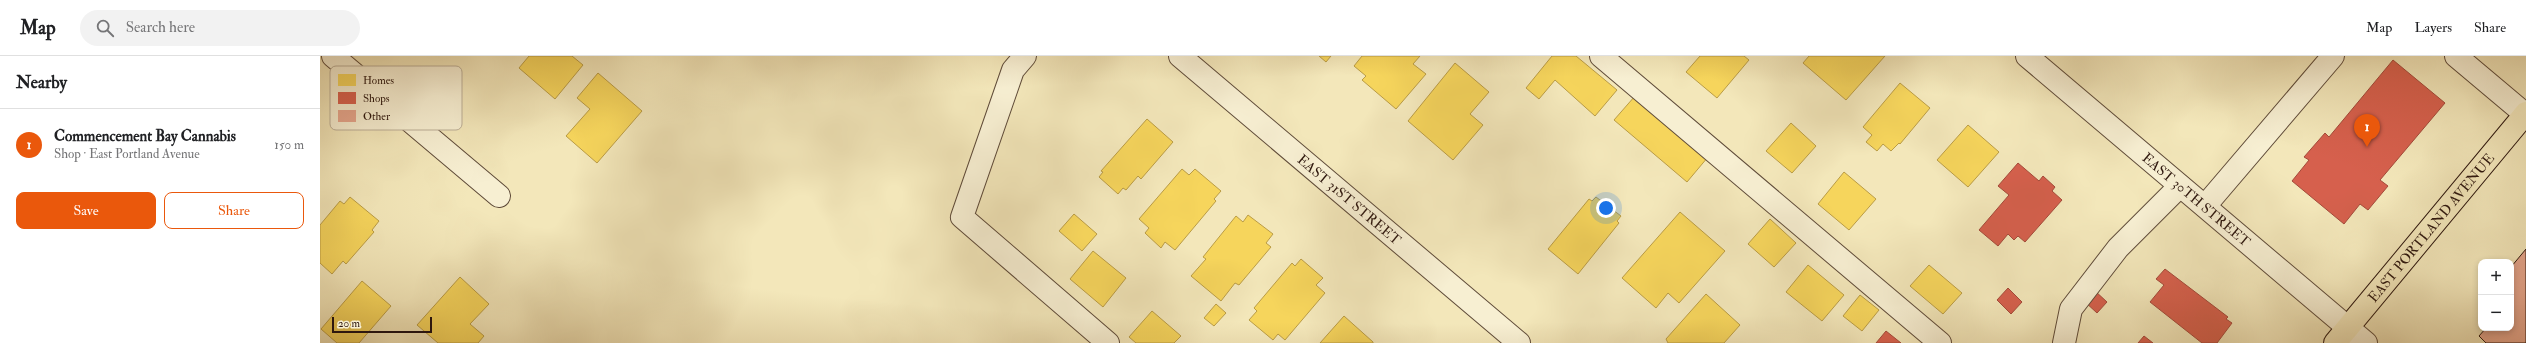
<!DOCTYPE html>
<meta charset="utf-8">
<style>
:root{--surface:#fff;--page:#f2f2f2;--text:#202124;--muted:#757577;--line:#e0e0e0;--accent:#ea580c}
body{margin:0;font-family:"IM FELL Double Pica",serif;background:var(--page);color:var(--text)}
.controls{position:absolute;right:12px;bottom:12px;display:grid;overflow:hidden;border-radius:8px;box-shadow:0 2px 6px #0003}
.controls button{width:36px;height:36px;display:grid;place-items:center;padding:0;border:0;border-bottom:1px solid var(--line);background:var(--surface);color:var(--text);font:20px sans-serif}
.scale{position:absolute;left:12px;bottom:10px;width:100px;box-sizing:border-box;padding-left:4px;border:2px solid #2e170e;border-top:0;font-size:11px;line-height:14px;white-space:nowrap;color:#2e170e;-webkit-text-stroke:3px #f7efd2;paint-order:stroke}
.you{position:absolute;left:1286px;top:152px;width:14px;height:14px;margin:-10px;border:3px solid #fff;border-radius:50%;background:#1a73e8;box-shadow:0 0 0 6px #1a73e833}
.badge{display:grid;place-items:center;width:26px;height:26px;border-radius:50%;background:var(--accent);color:#fff;font-size:13px;font-weight:700}
.pin{position:absolute;translate:-50% -33px;filter:drop-shadow(0 1px 2px #0008)}
.pin::after{content:'';position:absolute;top:21px;width:14px;height:12px;background:inherit;clip-path:polygon(0 0,100% 0,50% 100%)}
.list{margin:0;padding:0;list-style:none}
h2{display:flex;justify-content:space-between;align-items:center;height:52px;margin:0;padding:0 16px;font-size:17px}
h2 small{font-size:13px;font-weight:400;color:var(--muted)}
.list li{display:grid;grid-template-columns:26px 1fr auto;gap:12px;align-items:center;box-sizing:border-box;height:72px;padding:0 16px;border-top:1px solid var(--line)}
.list b{display:block;font-size:15px;white-space:nowrap}
.list p{margin:0;font-size:13px;white-space:nowrap;color:var(--muted)}
.list em{font-size:13px;font-style:normal;color:var(--muted)}
.actions{display:flex;gap:8px;padding:12px 16px}
.actions a{flex:1;padding:9px 0;border:1px solid var(--accent);border-radius:8px;text-align:center;font-size:14px;color:var(--accent)}
.actions .main{background:var(--accent);color:#fff}
.icon{flex:none;width:22px;height:22px;fill:none;stroke:currentColor;stroke-width:2;stroke-linecap:round;stroke-linejoin:round}
.map{position:relative;flex:none;width:2206px;height:287px;overflow:hidden}
header{display:flex;align-items:center;gap:24px;box-sizing:border-box;height:56px;padding:0 20px;background:var(--surface);border-bottom:1px solid var(--line)}
header strong{font-size:19px}
nav{display:flex;gap:22px;margin-inline-start:auto;font-size:14px}
.search{width:280px;height:36px;background:var(--page);display:flex;align-items:center;gap:10px;box-sizing:border-box;padding:0 14px;border-radius:22px;color:var(--muted);font-size:15px}
main{display:flex}
aside{flex:1;background:var(--surface)}
.map>svg:first-child{display:block}
.homes{fill:#f6d55c;stroke:#ba9c45}
.shops{fill:#d6604d;stroke:#a44a3a}
.building{fill:#e6a68d;stroke:#2e170e}
.lines{fill:none;stroke-linecap:round;stroke-linejoin:round}
.minor-casing{stroke:#5f4b39;stroke-width:24}
.major-casing{stroke:#2e170e;stroke-width:24}
.minor{stroke:#f7efd2;stroke-width:22}
.major{stroke:#f3e7ba;stroke-width:22}
.labels{text-anchor:middle;stroke-width:4;stroke-linejoin:round;paint-order:stroke}
.street-label{font-size:14px;fill:#2e170e;stroke:#f7efd2}
.key{fill:#f7efd2;stroke:#bbae97;stroke-width:1}
.key-label{font-size:11px;fill:#2e170e}
</style>
<header>
<strong>Map</strong>
<div class="search"><svg class="icon" aria-label="search" viewBox="0 0 24 24"><circle cx="10" cy="10" r="6"/><path d="M15 15l6 6"/></svg>Search here</div>
<nav><a>Map</a><a>Layers</a><a>Share</a></nav>
</header>
<main>
<aside>
<h2>Nearby<small></small></h2>
<ul class="list">
<li><span class="badge">1</span><div><b>Commencement Bay Cannabis</b><p>Shop · East Portland Avenue</p></div><em>150 m</em></li>
</ul>
<div class="actions"><a class="main">Save</a><a>Share</a></div>
</aside>
<div class="map">
<svg width="2206" height="287" viewBox="0 0 2206 287">
<rect width="100%" height="100%" fill="#f3e7ba"/>
<filter id="stains"><feTurbulence type="fractalNoise" baseFrequency=".005" numOctaves="4"/><feColorMatrix values="0 0 0 0 .2 0 0 0 0 .09 0 0 0 0 .02 0 0 0 .5 -.17"/></filter>
<radialGradient id="worn" r=".72"><stop offset=".6" stop-color="#630" stop-opacity="0"/><stop offset="1" stop-color="#630" stop-opacity=".3"/></radialGradient>
<g class="homes">
<polygon points="209,0 252,0 263,9 235,43 199,12"/>
<polygon points="999,0 1011,0 1006,6"/>
<polygon points="1042,0 1100,0 1093,8 1106,18 1076,53 1042,24 1046,20 1034,10"/>
<polygon points="1232,0 1256,0 1297,34 1275,60 1235,24 1219,43 1206,32"/>
<polygon points="1380,0 1424,0 1429,4 1397,42 1366,16"/>
<polygon points="1489,0 1565,0 1526,44 1483,7"/>
<polygon points="1135,7 1169,36 1150,58 1163,69 1133,104 1088,65"/>
<polygon points="278,17 322,55 277,107 246,80 270,53 257,42"/>
<polygon points="1580,27 1610,52 1580,88 1579,87 1571,95 1563,88 1557,95 1546,86 1552,79 1543,71"/>
<polygon points="1315,40 1388,101 1367,126 1294,64"/>
<polygon points="827,63 853,86 821,123 818,120 806,134 803,132 798,138 779,121 783,116 781,115"/>
<polygon points="1471,67 1496,90 1472,117 1446,95"/>
<polygon points="1648,69 1679,96 1648,131 1617,104"/>
<polygon points="862,113 869,119 875,113 901,135 894,143 896,145 855,194 845,186 841,192 825,177 829,172 819,163"/>
<polygon points="1524,116 1556,143 1529,174 1498,148"/>
<polygon points="30,141 59,165 52,174 54,176 26,208 23,205 12,218 0,207 0,169 20,145 24,148"/>
<polygon points="1276,141 1301,160 1297,165 1299,167 1258,218 1228,193 1269,143 1272,145"/>
<polygon points="1360,156 1405,195 1359,247 1348,237 1336,252 1302,222"/>
<polygon points="754,158 777,178 762,195 739,175"/>
<polygon points="928,159 953,178 946,187 951,191 919,229 915,227 901,245 871,220 886,203 883,201 916,160 923,166"/>
<polygon points="1450,163 1476,187 1454,211 1428,188"/>
<polygon points="773,195 806,222 783,251 750,223"/>
<polygon points="981,203 1003,222 996,229 1005,237 965,284 958,278 953,284 929,264 937,255 934,252 972,207 975,210"/>
<polygon points="1488,209 1524,239 1502,265 1466,236"/>
<polygon points="1609,209 1642,237 1623,258 1590,230"/>
<polygon points="140,221 169,248 150,268 164,280 158,287 118,287 97,269"/>
<polygon points="42,225 71,250 39,287 17,287 1,273"/>
<polygon points="1386,238 1420,269 1404,287 1348,287 1346,283"/>
<polygon points="1540,239 1559,254 1542,275 1523,260"/>
<polygon points="896,248 906,257 894,270 884,262"/>
<polygon points="832,255 861,280 854,287 816,287 809,281"/>
<polygon points="1024,260 1053,286 1053,287 1000,287"/>
</g>
<g class="shops">
<polygon points="2073,4 2125,47 2060,124 2068,130 2048,154 2040,148 2024,168 1972,125 1989,104 1984,101 2005,77 2009,81"/>
<polygon points="1698,107 1719,125 1723,120 1735,131 1732,135 1742,144 1705,186 1698,180 1694,184 1688,178 1678,190 1659,174 1689,139 1678,130"/>
<polygon points="1845,213 1908,261 1906,263 1912,267 1897,287 1882,287 1830,246 1844,229 1836,223"/>
<polygon points="1688,232 1702,246 1691,258 1677,244"/>
<polygon points="1774,234 1787,246 1777,257 1764,245"/>
<polygon points="1566,275 1581,287 1556,287"/>
<polygon points="1824,280 1833,287 1818,287"/>
</g>
<polygon class="building" points="2206,193 2206,287 2166,287 2159,280 2166,272 2191,272 2191,211"/>
<g class="lines">
<defs>
<g id="minor">
<polyline points="13,0 179,140"/>
<polyline points="705,0 693,14 642,161 788,287"/>
<path id="s1" d="M 860,0 L 1199,287"/>
<polyline points="1281,0 1620,287"/>
<path id="s2" d="M 1707,0 L 2046,287"/>
<polyline points="2136,0 2205,58"/>
<polyline points="1885,150 2013,0"/>
<polyline points="1744,287 1751,253 1798,192 1860,130"/>
</g>
<g id="major">
<path id="s3" d="M 2015,287 L 2206,57"/>
</g>
</defs>
<use href="#minor" class="minor-casing"/>
<use href="#major" class="major-casing"/>
<use href="#minor" class="minor"/>
<use href="#major" class="major"/>
</g>
<g class="labels">
<g class="street-label">
<text dy="5" stroke="none"><textPath href="#s2" startOffset="222">EAST 30TH STREET</textPath></text>
<text dy="5" stroke="none"><textPath href="#s1" startOffset="222">EAST 31ST STREET</textPath></text>
<text dy="5" stroke="none"><textPath href="#s3" startOffset="150">EAST PORTLAND AVENUE</textPath></text>
</g>
</g>
<rect x="10" y="10" width="132" height="64" rx="6" class="key"/>
<rect x="18" y="18" width="18" height="12" fill="#f6d55c"/>
<rect x="18" y="36" width="18" height="12" fill="#d6604d"/>
<rect x="18" y="54" width="18" height="12" fill="#e6a68d"/>
<g class="key-label">
<text x="43" y="28">Homes</text>
<text x="43" y="46">Shops</text>
<text x="43" y="64">Other</text>
</g>
<rect width="100%" height="100%" filter="url(#stains)"/>
<rect width="100%" height="100%" fill="url(#worn)"/>
</svg>
<div class="controls">
<button>+</button>
<button>−</button>
</div>
<div class="scale">20 m</div>
<div class="you"></div>
<div class="pin badge" style="left:2047px;top:91px">1</div>
</div>
</main>
